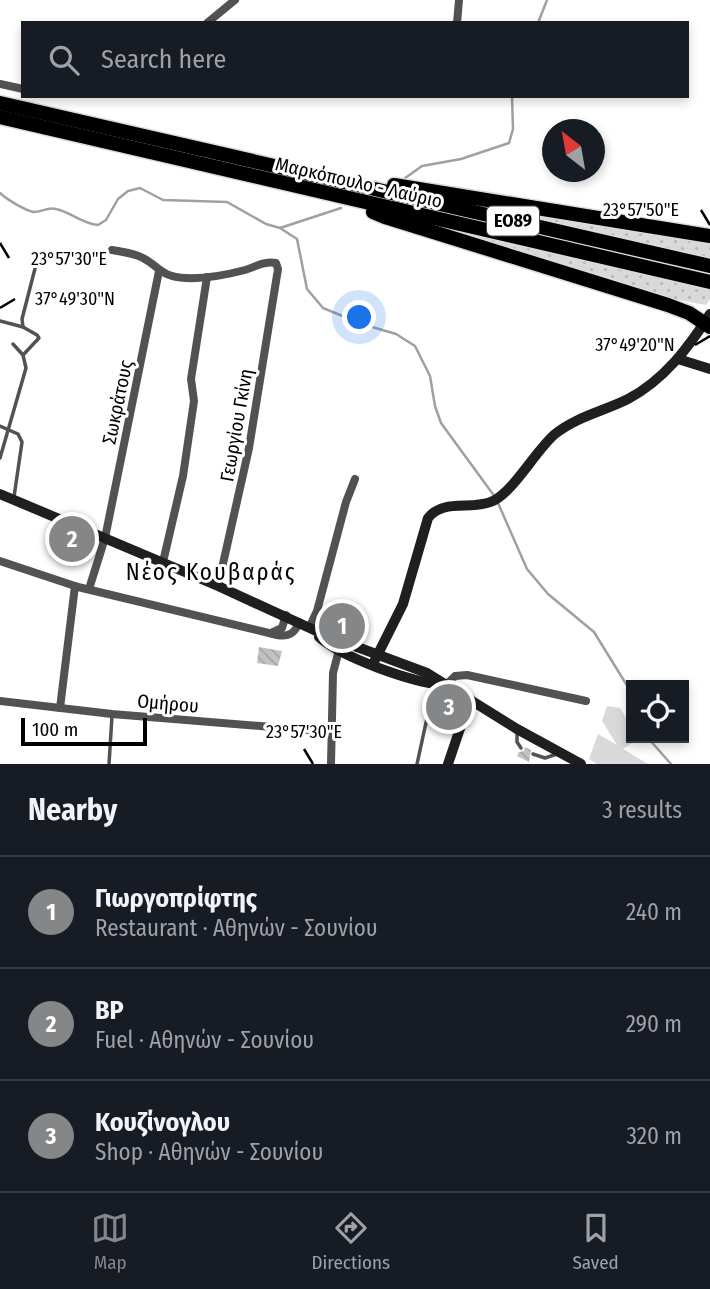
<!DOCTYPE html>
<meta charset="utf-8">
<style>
:root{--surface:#171b24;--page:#20242c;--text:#f1f3f6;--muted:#9ea1a6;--line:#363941;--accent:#858687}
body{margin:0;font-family:"Fira Sans Condensed",sans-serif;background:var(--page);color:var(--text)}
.controls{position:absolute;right:21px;bottom:21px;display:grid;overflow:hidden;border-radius:0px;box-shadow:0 4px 10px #0003}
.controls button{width:63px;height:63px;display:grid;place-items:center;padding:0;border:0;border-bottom:2px solid var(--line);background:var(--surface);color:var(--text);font:35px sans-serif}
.compass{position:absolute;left:542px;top:119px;width:63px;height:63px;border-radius:50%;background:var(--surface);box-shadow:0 4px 10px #0003;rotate:329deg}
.scale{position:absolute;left:21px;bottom:18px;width:126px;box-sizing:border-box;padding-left:7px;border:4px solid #000;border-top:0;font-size:19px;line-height:24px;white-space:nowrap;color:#000;-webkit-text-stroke:5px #fff;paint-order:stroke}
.you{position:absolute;left:360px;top:318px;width:24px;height:24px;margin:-18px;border:5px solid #fff;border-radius:50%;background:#1a73e8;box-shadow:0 0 0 10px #1a73e833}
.badge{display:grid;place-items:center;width:46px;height:46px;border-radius:50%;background:var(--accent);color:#fff;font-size:23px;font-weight:700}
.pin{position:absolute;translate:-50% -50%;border:4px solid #fff;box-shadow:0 2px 7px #0006}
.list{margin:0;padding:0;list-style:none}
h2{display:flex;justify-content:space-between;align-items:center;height:91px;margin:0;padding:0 28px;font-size:30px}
h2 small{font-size:23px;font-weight:400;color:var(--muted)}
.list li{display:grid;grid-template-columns:46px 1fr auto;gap:21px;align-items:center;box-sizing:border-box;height:112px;padding:0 28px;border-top:2px solid var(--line)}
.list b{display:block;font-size:26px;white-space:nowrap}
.list p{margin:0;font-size:23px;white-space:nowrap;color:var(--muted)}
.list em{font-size:23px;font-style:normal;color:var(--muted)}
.icon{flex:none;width:38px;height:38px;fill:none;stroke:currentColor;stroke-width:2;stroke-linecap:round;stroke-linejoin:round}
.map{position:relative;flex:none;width:710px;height:764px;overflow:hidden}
.search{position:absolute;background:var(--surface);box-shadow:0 4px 10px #0003;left:21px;right:21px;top:21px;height:77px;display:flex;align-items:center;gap:18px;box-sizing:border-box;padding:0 24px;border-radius:0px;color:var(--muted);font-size:26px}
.sheet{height:427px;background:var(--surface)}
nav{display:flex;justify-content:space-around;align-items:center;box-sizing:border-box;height:98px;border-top:2px solid var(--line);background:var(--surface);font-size:19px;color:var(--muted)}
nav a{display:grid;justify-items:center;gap:4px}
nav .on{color:var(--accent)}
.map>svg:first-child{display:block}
.grass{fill:url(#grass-dots)}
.pitch{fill:#d9d9d9}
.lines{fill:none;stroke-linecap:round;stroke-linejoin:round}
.stream{stroke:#a0a0a0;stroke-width:2.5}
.building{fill:url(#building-back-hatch)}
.highway-casing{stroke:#dbdbdb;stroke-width:17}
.lane{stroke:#525252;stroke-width:3.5}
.street{stroke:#525252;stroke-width:8}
.secondary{stroke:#1f1f1f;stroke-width:10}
.highway{stroke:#000;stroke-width:14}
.ticks{fill:none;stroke:#000;stroke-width:2.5}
.labels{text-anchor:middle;stroke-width:6;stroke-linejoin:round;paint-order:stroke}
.shield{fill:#fff;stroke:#4c4c4c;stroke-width:2}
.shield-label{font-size:18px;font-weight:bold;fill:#000}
.street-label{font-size:19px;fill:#000;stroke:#fff}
.quarter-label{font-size:23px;letter-spacing:2px;fill:#000;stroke:#fff}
.ticks-label{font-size:18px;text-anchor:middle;fill:#000;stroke:#fff;stroke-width:6;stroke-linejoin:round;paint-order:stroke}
</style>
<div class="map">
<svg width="710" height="764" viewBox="0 0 710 764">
<defs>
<pattern id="grass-dots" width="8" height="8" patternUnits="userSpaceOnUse" patternTransform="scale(1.75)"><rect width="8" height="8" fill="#d9d9d9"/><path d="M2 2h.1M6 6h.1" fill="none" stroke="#b8b8b8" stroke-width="1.8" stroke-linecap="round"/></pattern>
<pattern id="building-back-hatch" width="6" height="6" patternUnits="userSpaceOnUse" patternTransform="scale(1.75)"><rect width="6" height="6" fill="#c2c2c2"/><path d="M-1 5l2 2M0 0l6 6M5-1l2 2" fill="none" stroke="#a5a5a5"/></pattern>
</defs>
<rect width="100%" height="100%" fill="#fff"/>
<g class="grass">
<polygon points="418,196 710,241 710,263"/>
<polygon points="399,215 710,289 710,299 706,305 668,298 398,217"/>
</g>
<polygon class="pitch" points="607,706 620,708 631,726 631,738 638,739 623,749 648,764 597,764 589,759 598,734 617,745 602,721"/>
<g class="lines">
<g class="stream">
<polyline points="538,23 547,0"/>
<polyline points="401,181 422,166 461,159 509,143 513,129 512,96"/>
<path d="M 0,193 C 6,199 26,211 34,212 C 41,212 48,207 56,209 C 71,212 82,224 98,225 L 106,220 L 118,199 L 128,191 L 140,188 L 163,200 L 227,202 L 266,224 L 280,228 L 341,208"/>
<polyline points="280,228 297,239 307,289 323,308 362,324 396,334 415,346 430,376 435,406 441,423 495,497"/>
<polyline points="498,503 527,569 548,594 594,632 631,692"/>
<polyline points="628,717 631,716"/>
<polyline points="648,738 671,764"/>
</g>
</g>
<g class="building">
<polygon points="259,647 282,651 278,666 257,663"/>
<polygon points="525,747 531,750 529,762 517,756 519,752 524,751"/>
</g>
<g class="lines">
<defs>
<g id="highway">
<polyline points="0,103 710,266"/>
<polyline points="0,117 710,282"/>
<polyline points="394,185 710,236"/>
<polyline points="373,212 385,217 668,305 689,313 710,327"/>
</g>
</defs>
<use href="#highway" class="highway-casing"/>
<g class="lane">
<polyline points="0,321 23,327"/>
<polyline points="23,355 39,338 37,335 23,327 22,319 38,257"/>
<polyline points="0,426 18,434 22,442 14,497"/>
<polyline points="0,458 26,368 23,355 13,344"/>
<polyline points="62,525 64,533 69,535"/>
<polyline points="77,538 87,533"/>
<polyline points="517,731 517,742 521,748"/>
<polyline points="533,754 545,758 557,754"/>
<polyline points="109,764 112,716"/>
<polyline points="417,764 434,686"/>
</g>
<g class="street">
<polyline points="207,23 235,0"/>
<polyline points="457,23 459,0"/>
<polyline points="0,84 23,89"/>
<path d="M 112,250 C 122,252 134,253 143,258 C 160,267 161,277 186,278 C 205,279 226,275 245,270 C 255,267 264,261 276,263 L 278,269 L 249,448 L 218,586"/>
<path d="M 0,561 L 78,587 L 277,635 C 288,637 295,634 299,622"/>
<polyline points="163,562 183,476 194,401 191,379 207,277"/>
<polyline points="89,589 105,538 159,271"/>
<polyline points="309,628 317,611 346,502 355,479"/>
<polyline points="271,633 282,628 286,615"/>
<polyline points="446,685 455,676 467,675 586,701"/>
<polyline points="0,701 112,714 333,732"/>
<polyline points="60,708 75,586"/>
<polyline points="331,764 333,673 340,646"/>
</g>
<g class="secondary">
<polyline points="678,359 710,369"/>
<polyline points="0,494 218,586 325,635 427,673 517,729 581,764"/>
<path d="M 319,637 C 343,658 411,682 443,685"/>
<path d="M 373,664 L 403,604 L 428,518 C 444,498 471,511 493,501 C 514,491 536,450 555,434 C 576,417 604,411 628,399 C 664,380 689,347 710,314"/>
<polyline points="448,764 470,699"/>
</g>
<use href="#highway" class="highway"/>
</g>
<path class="ticks" d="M 701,210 L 710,225M 0,243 L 9,258M 0,308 L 15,299M 695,345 L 710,336M 304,749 L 313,764"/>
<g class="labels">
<rect class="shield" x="487" y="206.5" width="52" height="29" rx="5"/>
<g class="shield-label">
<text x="513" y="227">ΕΟ89</text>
</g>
<g class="street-label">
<text transform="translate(359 182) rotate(13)" y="7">Μαρκόπουλο - Λαύριο</text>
<text transform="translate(117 402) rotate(-78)" y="7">Σωκράτους</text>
<text transform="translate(236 425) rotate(-80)" y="7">Γεωργίου Γκίνη</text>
<text transform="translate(168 703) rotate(5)" y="7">Ομήρου</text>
</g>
<g class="quarter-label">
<text x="211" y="580">Νέος Κουβαράς</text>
</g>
</g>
<g class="ticks-label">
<text x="641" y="216">23°57'50"E</text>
<text x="69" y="265">23°57'30"E</text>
<text x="75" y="305">37°49'30"N</text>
<text x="635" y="351">37°49'20"N</text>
<text x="304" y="738">23°57'30"E</text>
</g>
</svg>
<div class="controls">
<button><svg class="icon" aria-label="locate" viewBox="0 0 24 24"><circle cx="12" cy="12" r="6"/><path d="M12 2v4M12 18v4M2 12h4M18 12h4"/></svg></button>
</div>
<svg class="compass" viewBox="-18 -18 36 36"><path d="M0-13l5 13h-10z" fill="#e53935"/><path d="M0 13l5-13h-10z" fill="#9ea1a6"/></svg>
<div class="scale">100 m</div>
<div class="you"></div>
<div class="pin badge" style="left:342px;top:626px">1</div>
<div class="pin badge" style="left:72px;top:539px">2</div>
<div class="pin badge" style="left:449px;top:707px">3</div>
<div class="search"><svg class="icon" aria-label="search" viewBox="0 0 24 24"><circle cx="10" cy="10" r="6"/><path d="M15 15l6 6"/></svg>Search here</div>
</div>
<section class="sheet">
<h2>Nearby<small>3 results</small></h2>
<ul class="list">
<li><span class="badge">1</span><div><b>Γιωργοπρίφτης</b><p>Restaurant · Αθηνών - Σουνίου</p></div><em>240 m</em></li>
<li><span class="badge">2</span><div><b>BP</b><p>Fuel · Αθηνών - Σουνίου</p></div><em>290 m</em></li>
<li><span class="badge">3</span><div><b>Κουζίνογλου</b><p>Shop · Αθηνών - Σουνίου</p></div><em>320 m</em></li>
</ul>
</section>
<nav>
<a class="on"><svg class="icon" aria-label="map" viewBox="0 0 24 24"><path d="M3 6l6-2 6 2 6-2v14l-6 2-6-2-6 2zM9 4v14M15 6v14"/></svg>Map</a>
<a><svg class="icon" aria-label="directions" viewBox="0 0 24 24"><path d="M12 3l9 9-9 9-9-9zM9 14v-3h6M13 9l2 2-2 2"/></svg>Directions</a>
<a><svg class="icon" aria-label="saved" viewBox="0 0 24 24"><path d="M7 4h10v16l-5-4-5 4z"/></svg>Saved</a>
</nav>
